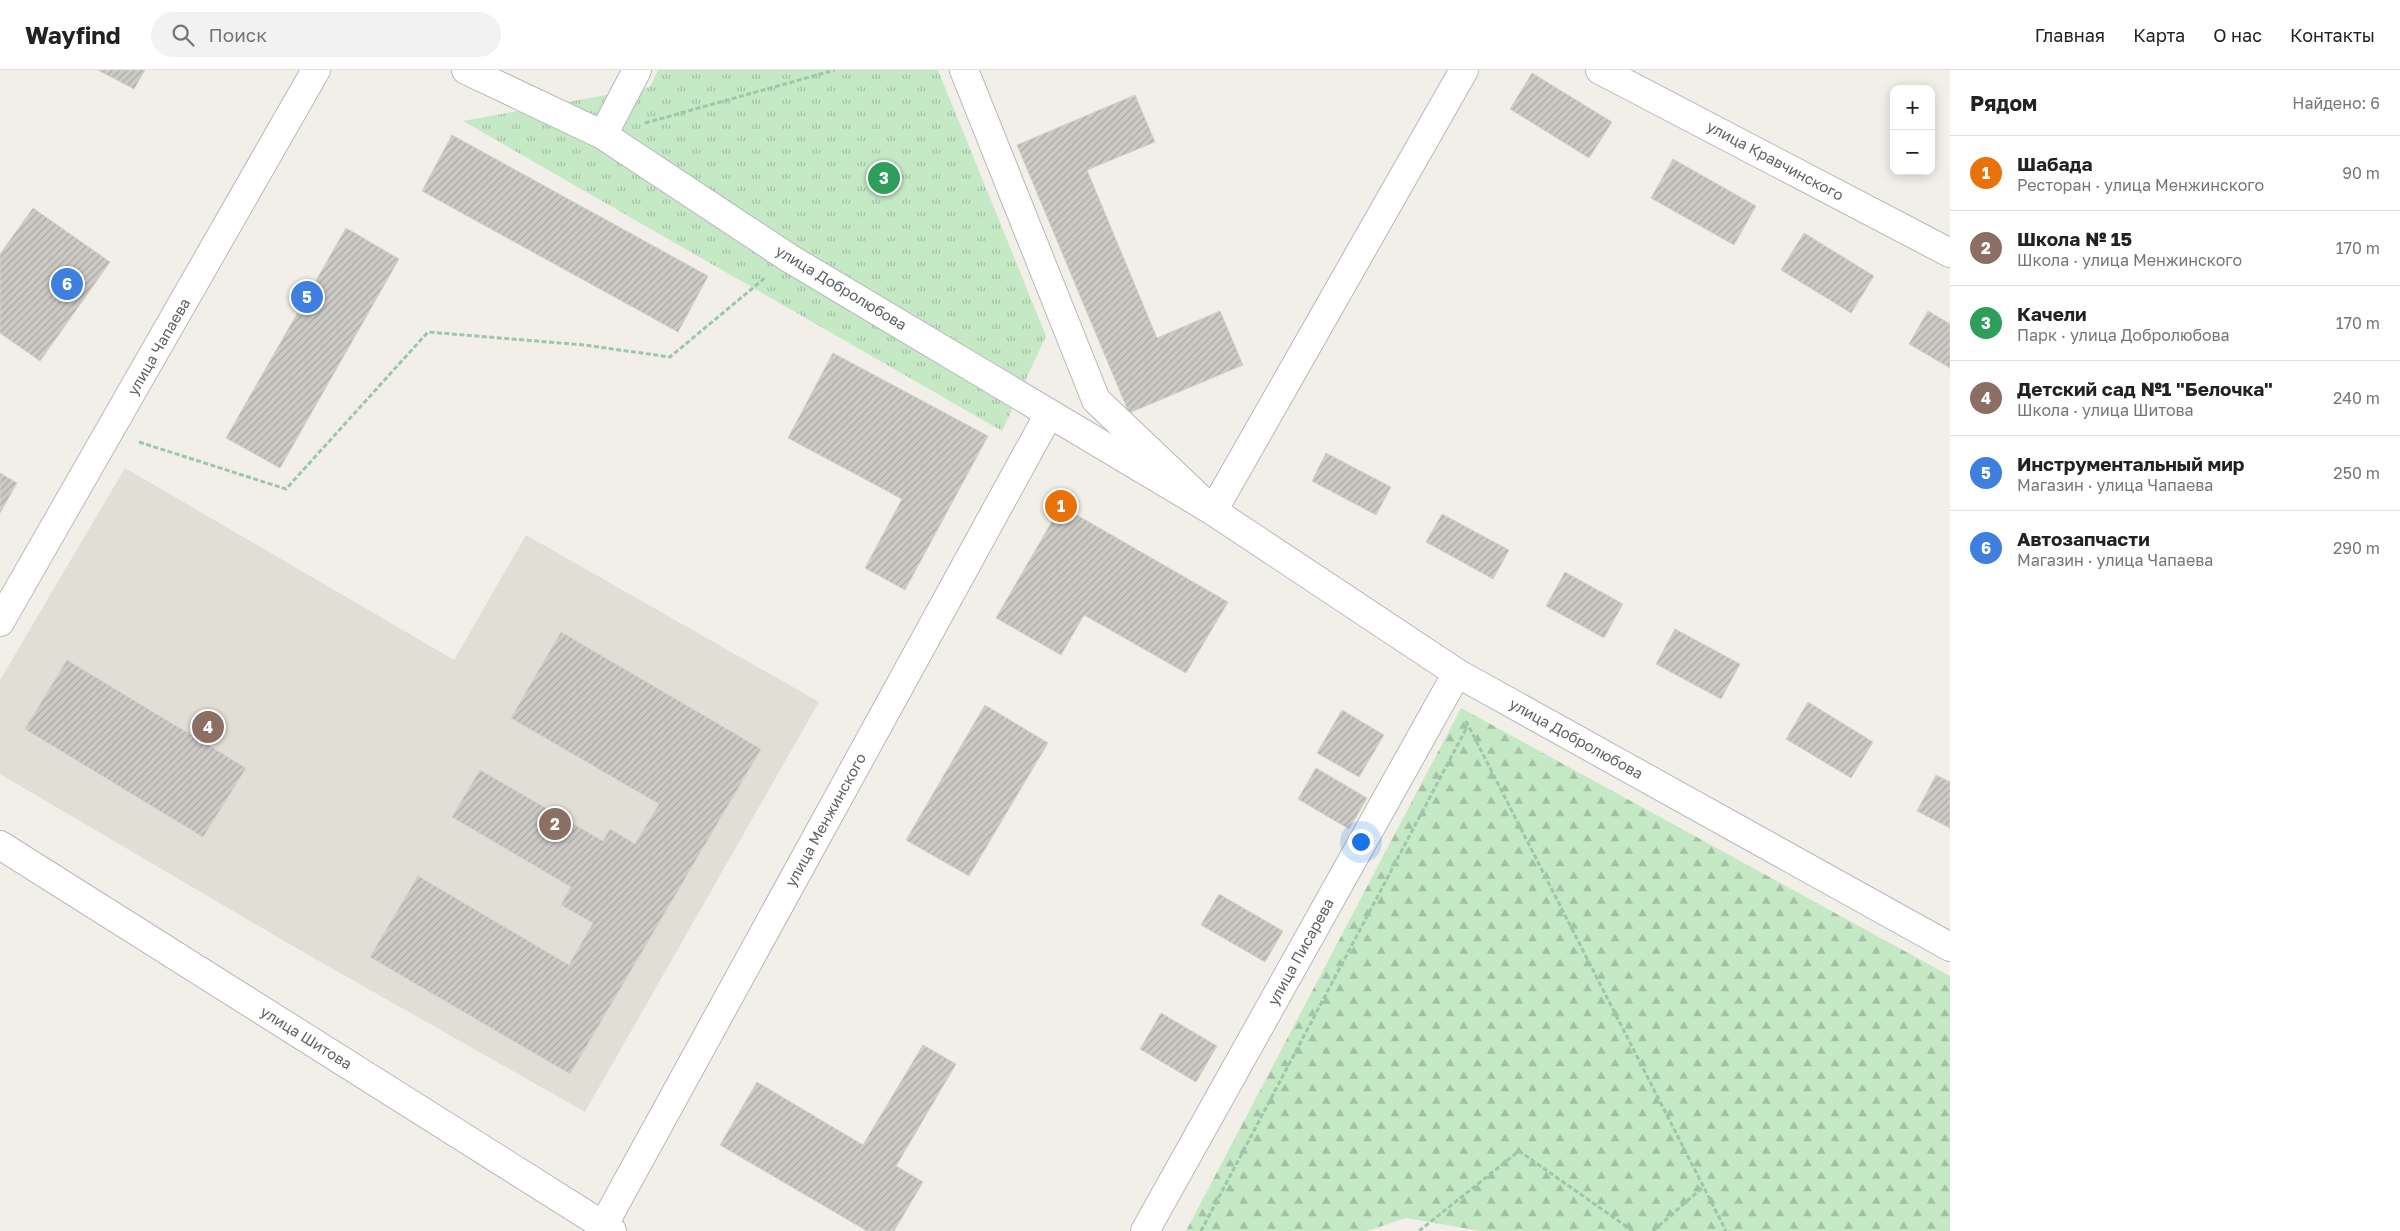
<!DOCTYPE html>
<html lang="ru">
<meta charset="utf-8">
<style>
:root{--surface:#fff;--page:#f2f2f2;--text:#222;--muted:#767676;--line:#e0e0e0;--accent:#b45309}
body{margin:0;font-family:"Golos Text",sans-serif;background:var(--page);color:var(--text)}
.controls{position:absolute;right:15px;top:15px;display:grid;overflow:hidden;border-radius:10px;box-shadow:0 2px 12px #0003}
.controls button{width:45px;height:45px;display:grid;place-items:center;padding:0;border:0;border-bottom:1px solid var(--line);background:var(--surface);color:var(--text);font:25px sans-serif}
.you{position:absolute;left:1360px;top:771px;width:18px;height:18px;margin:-12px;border:4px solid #fff;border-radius:50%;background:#1a73e8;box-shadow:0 0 0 8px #1a73e833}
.badge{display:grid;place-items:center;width:32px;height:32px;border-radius:50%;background:var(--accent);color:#fff;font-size:16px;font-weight:700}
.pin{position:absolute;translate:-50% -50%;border:2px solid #fff;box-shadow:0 1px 5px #0006}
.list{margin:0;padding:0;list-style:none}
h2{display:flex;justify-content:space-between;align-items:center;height:65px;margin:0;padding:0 20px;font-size:21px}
h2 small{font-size:16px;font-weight:400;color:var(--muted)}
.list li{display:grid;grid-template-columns:32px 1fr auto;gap:15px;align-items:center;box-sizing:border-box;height:75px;padding:0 20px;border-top:1px solid var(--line)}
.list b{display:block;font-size:19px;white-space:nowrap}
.list p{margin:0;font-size:16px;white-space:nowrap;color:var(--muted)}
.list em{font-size:16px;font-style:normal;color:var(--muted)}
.icon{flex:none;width:28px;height:28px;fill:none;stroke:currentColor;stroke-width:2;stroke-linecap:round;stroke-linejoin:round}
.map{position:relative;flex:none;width:1950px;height:1161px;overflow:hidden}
header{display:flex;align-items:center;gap:30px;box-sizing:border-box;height:70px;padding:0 25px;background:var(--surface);border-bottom:1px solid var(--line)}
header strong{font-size:24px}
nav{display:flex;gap:28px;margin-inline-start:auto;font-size:18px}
.search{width:350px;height:45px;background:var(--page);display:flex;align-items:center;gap:12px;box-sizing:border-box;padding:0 18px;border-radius:28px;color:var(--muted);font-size:19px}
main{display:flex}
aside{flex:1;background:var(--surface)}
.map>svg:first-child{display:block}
.education{fill:#e1ded6}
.grass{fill:url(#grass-tufts)}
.forest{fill:url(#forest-firs)}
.building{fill:url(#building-hatch);stroke:#d6d1c6}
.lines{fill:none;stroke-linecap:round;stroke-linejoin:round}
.minor-casing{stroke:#b5b8bc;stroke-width:30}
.secondary-casing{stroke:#b6babf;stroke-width:30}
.path{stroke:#9cc7a9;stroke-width:3;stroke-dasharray:5 2.5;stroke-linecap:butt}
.minor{stroke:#fff;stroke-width:28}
.secondary{stroke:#fff;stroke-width:28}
.labels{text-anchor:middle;stroke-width:5;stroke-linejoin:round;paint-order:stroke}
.street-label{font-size:15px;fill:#5f6368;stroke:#fff}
</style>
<header>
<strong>Wayfind</strong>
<div class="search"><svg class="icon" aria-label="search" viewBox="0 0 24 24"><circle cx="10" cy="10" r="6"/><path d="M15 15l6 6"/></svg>Поиск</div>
<nav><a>Главная</a><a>Карта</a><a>О нас</a><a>Контакты</a></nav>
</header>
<main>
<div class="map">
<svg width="1950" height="1161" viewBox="0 0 1950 1161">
<defs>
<pattern id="grass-tufts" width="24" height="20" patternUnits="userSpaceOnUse" patternTransform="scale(1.25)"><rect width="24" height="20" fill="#c5e8c5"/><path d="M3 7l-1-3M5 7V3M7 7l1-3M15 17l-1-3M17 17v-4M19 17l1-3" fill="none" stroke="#a3c0a4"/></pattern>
<pattern id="forest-firs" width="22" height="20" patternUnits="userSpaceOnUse" patternTransform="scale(1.25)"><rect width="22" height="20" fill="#c5e8c5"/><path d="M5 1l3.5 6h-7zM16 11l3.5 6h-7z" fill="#a3c0a4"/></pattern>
<pattern id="building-hatch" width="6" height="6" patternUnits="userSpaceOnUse" patternTransform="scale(1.25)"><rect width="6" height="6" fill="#cccac5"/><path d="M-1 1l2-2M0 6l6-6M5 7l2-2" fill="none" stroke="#a9a8a4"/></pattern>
</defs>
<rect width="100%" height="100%" fill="#f1efe8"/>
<polygon class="education" points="125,398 454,590 526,465 819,632 585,1042 291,875 0,704 0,610"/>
<polygon class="grass" points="658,0 938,0 1046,266 1002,361 463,51 650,17"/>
<polygon class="forest" points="1461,638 1950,906 1950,1161 1481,1161 1406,1148 1367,1161 1186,1161"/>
<g class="building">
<polygon points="98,0 145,0 134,19"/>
<polygon points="1532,3 1612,52 1589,88 1510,39"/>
<polygon points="1135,25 1155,72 1087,100 1157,268 1220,241 1243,295 1129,343 1017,75"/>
<polygon points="452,65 708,206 678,262 422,121"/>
<polygon points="1673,89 1756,136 1734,175 1651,128"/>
<polygon points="33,138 110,192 40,291 0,263 0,184"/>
<polygon points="346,158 399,189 280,398 226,368"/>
<polygon points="1804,163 1874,206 1851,243 1781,200"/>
<polygon points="1928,241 1950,254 1950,298 1909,274"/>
<polygon points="833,283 988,366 905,520 865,498 902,429 788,368"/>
<polygon points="1326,383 1391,417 1376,445 1312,411"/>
<polygon points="0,403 17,413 0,443"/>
<polygon points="1061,436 1228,532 1186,603 1084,545 1061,585 996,548"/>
<polygon points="1442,444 1509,480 1493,509 1426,472"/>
<polygon points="1565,502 1623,534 1604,568 1546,536"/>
<polygon points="1675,559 1740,594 1721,629 1656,594"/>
<polygon points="561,562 761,679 570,1004 370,887 418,806 569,895 593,853 561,835 571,817 452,747 480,700 603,771 610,759 635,774 659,734 511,648"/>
<polygon points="67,590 246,698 203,767 25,659"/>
<polygon points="1808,632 1873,672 1851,708 1786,669"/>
<polygon points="985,635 1048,673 969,806 906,770"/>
<polygon points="1342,640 1384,665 1359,707 1317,683"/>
<polygon points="1316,698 1367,728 1349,759 1298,729"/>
<polygon points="1936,705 1950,712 1950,758 1917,741"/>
<polygon points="1219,824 1283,861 1265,892 1201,855"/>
<polygon points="1161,943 1217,976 1196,1012 1140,979"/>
<polygon points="923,975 956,994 896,1096 923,1112 894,1161 867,1161 720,1075 757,1012 863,1075"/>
</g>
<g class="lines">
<defs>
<g id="minor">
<polyline points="466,0 603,65 789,188 1213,441 1457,603 1950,877"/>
<polyline points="964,0 1096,330 1213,441 1464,0"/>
<polyline points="1600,0 1950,183"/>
<polyline points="603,65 637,0"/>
<polyline points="0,775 612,1161"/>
<polyline points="603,1156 1049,344"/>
<polyline points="1145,1161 1457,603"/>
</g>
<polyline id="secondary" points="0,552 316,0"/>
</defs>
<use href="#minor" class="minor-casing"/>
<use href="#secondary" class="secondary-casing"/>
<g class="path">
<polyline points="645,53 835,0"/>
<polyline points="139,372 286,419 428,262 584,275 670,287 766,207"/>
<polyline points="1466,651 1726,1161"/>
<polyline points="1201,1161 1467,657"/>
<polyline points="1419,1161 1519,1081 1633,1161"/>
<polyline points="1653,1161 1703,1117"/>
</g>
<use href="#minor" class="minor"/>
<use href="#secondary" class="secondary"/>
</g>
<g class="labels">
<g class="street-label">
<text transform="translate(1775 91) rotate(28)" y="5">улица Кравчинского</text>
<text transform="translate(841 218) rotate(31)" y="5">улица Добролюбова</text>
<text transform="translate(159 277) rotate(-60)" y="5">улица Чапаева</text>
<text transform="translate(1576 669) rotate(29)" y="5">улица Добролюбова</text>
<text transform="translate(826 750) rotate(-61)" y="5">улица Менжинского</text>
<text transform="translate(1301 882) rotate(-61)" y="5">улица Писарева</text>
<text transform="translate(306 968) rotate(32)" y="5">улица Шитова</text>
</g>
</g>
</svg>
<div class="controls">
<button>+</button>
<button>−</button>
</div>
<div class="you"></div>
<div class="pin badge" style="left:1061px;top:436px;background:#e8710a">1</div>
<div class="pin badge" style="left:555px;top:754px;background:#8d6e63">2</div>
<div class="pin badge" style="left:884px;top:108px;background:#2e9e5b">3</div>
<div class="pin badge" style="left:208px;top:657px;background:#8d6e63">4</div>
<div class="pin badge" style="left:307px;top:227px;background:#3f7fe0">5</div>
<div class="pin badge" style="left:67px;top:214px;background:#3f7fe0">6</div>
</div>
<aside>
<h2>Рядом<small>Найдено: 6</small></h2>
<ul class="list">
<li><span class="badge" style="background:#e8710a">1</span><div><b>Шабада</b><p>Ресторан · улица Менжинского</p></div><em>90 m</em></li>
<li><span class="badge" style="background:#8d6e63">2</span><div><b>Школа № 15</b><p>Школа · улица Менжинского</p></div><em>170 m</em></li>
<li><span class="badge" style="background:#2e9e5b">3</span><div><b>Качели</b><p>Парк · улица Добролюбова</p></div><em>170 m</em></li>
<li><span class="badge" style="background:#8d6e63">4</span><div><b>Детский сад №1 &quot;Белочка&quot;</b><p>Школа · улица Шитова</p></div><em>240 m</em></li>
<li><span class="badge" style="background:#3f7fe0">5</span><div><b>Инструментальный мир</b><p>Магазин · улица Чапаева</p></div><em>250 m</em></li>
<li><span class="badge" style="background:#3f7fe0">6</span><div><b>Автозапчасти</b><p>Магазин · улица Чапаева</p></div><em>290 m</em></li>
</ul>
</aside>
</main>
